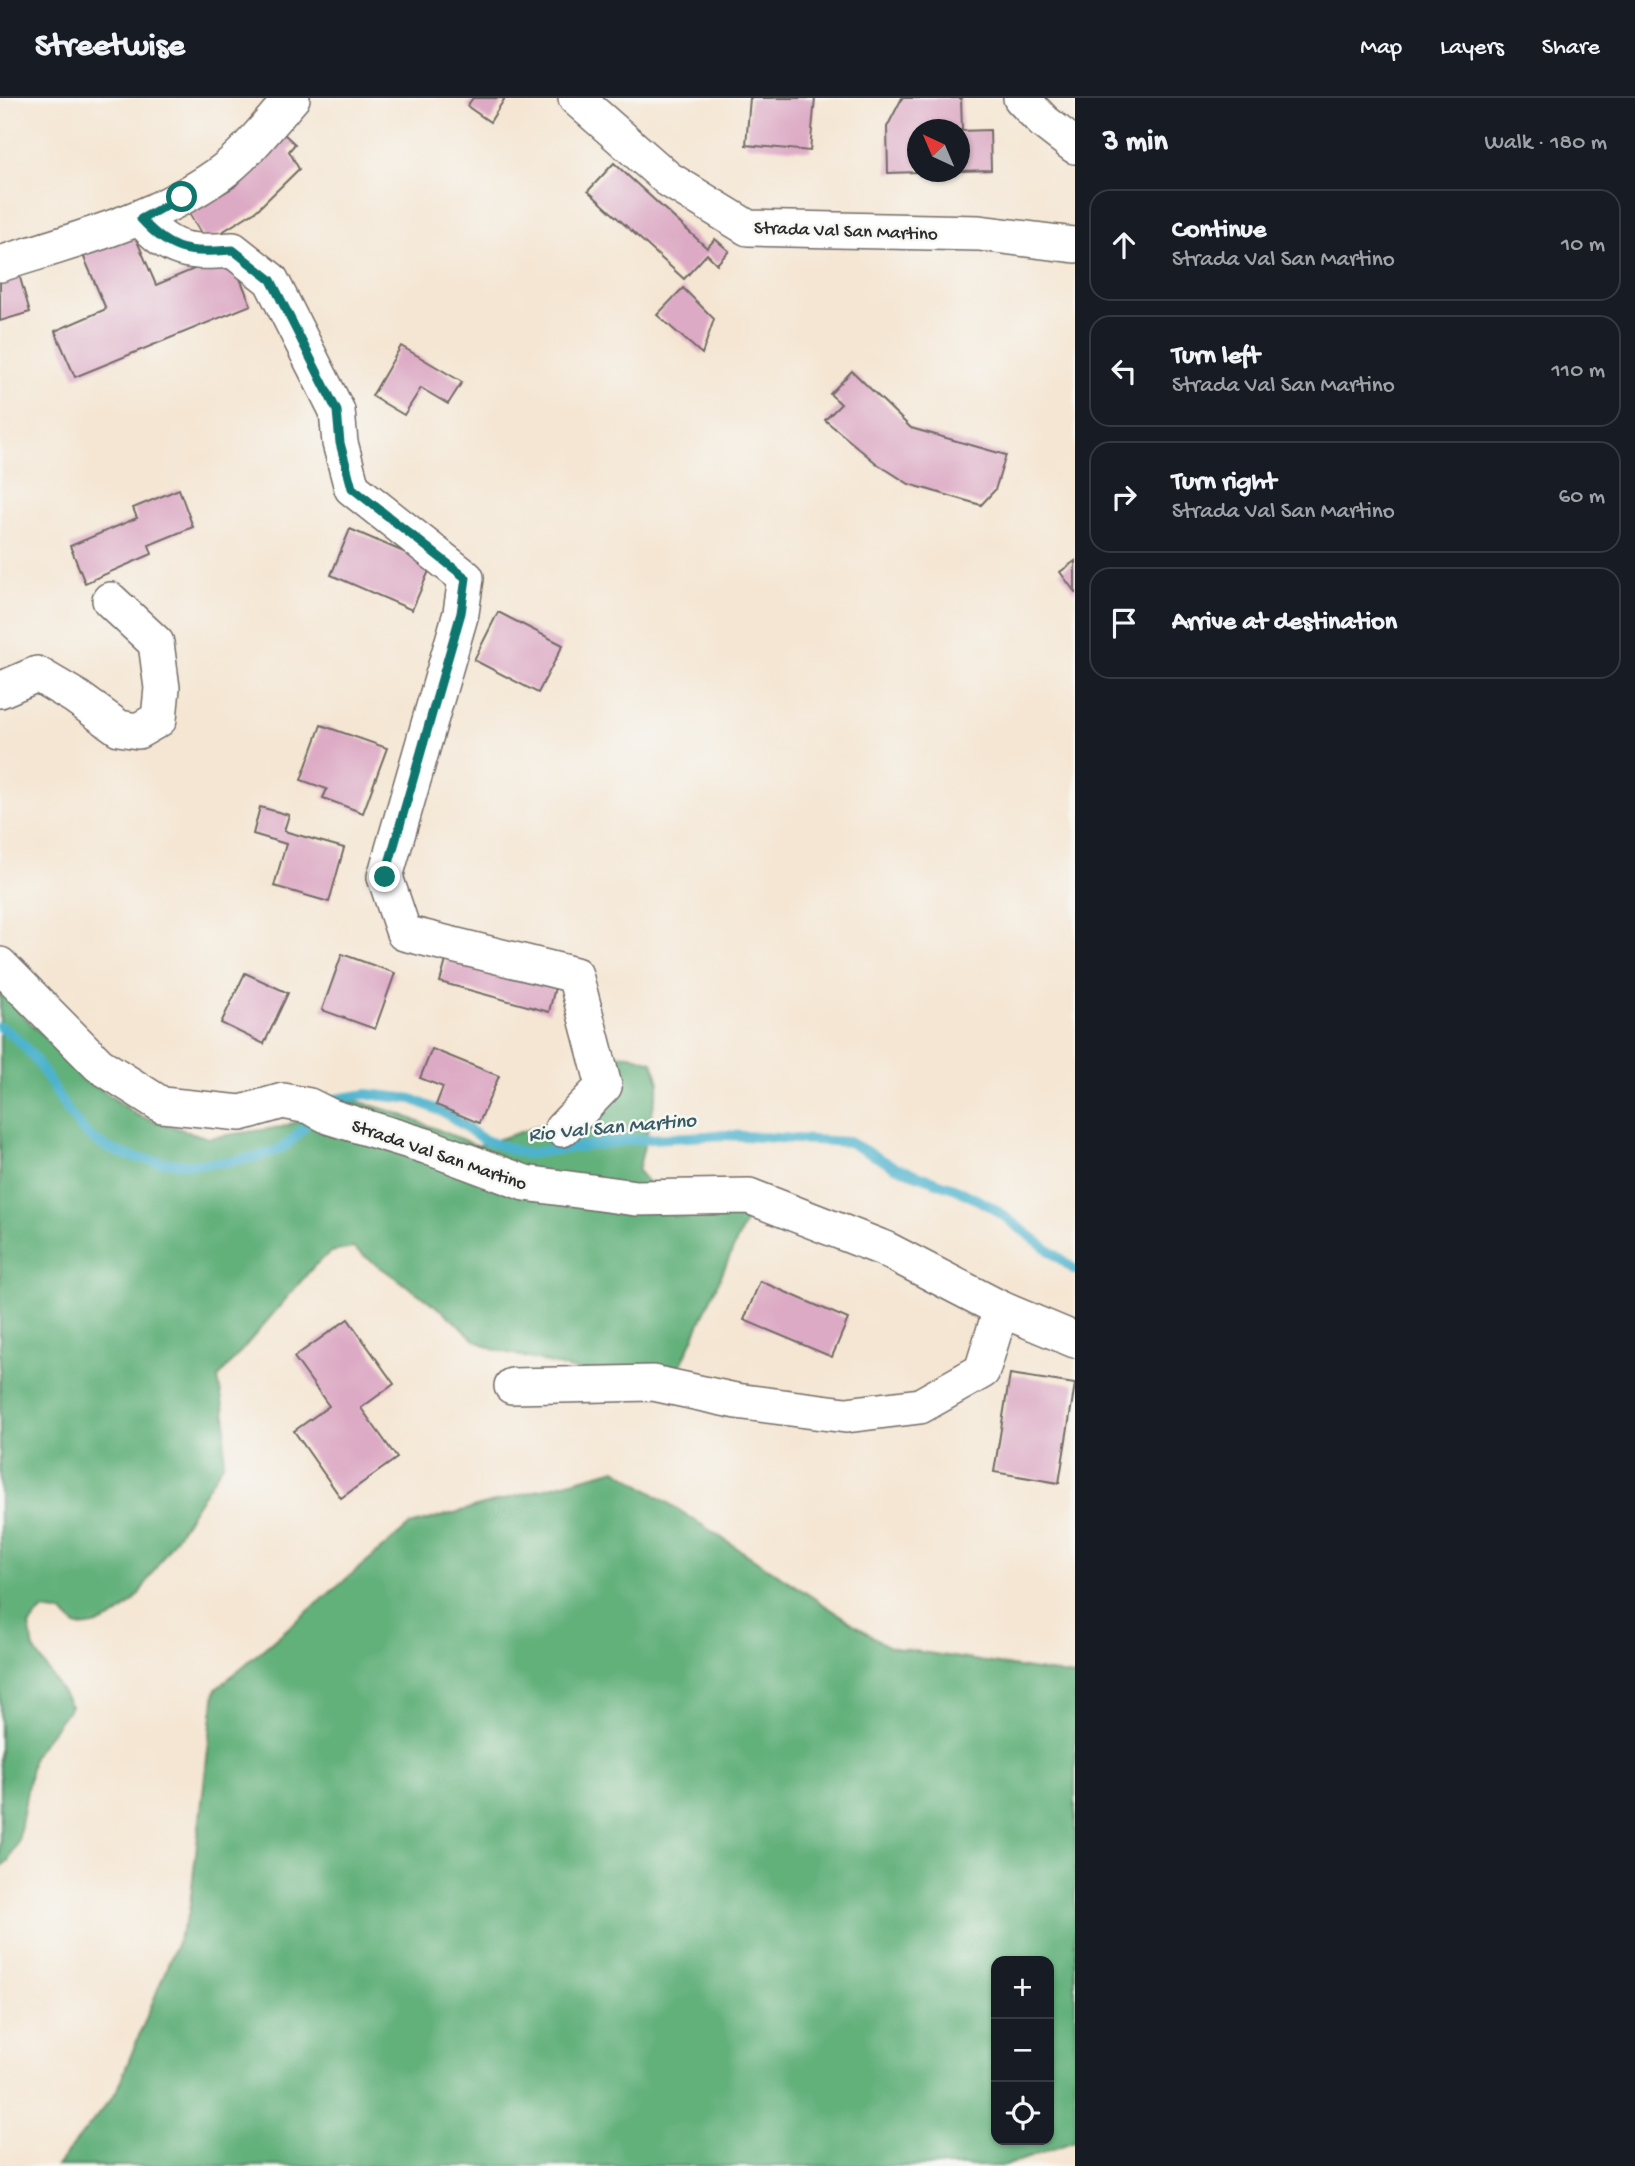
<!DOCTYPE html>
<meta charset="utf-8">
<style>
:root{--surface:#171b24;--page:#20242c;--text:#f1f3f6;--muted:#9ea1a6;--line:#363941}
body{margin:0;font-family:"Gochi Hand",sans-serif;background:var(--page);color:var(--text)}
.controls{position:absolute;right:21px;bottom:21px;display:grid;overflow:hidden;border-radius:14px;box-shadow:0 2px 5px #0004}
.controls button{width:63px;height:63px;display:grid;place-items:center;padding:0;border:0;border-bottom:2px solid var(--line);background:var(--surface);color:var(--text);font:35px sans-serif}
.compass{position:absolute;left:907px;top:21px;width:63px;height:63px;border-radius:50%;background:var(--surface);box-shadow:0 2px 5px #0004;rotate:316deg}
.stop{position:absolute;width:21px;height:21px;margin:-16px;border:5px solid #0f766e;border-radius:50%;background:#fff}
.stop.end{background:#0f766e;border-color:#fff;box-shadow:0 2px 7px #0008}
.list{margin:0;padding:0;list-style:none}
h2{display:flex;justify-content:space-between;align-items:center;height:91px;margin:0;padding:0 28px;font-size:30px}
h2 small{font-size:23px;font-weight:400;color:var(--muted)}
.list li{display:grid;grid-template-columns:46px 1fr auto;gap:21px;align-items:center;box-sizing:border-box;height:112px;margin:0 14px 14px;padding:0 14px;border:2px solid var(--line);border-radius:21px}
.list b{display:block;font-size:26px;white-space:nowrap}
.list p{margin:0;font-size:23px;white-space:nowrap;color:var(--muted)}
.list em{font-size:23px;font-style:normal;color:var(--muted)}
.icon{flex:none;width:38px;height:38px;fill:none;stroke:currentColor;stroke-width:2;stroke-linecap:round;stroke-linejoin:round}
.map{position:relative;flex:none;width:1075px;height:2068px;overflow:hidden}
header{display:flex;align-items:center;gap:42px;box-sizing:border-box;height:98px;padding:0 35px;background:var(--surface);border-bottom:2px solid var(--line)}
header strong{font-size:33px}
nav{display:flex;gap:38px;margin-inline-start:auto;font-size:24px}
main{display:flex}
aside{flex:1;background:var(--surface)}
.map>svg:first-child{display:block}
.forest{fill:#62b07a;stroke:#466e52;stroke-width:2;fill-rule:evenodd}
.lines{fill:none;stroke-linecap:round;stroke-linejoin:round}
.stream{stroke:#4eb3cd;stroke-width:10}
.building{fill:#ddaac5}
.minor-casing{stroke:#726c66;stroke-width:38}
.minor{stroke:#fff;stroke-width:35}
.route{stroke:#0f766e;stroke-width:9}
.labels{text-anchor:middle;stroke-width:5;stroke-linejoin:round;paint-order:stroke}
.street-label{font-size:19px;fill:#2b2b2b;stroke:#f6f6f2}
.water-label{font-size:21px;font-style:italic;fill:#375b64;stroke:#f6f6f2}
</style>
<header>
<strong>Streetwise</strong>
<nav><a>Map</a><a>Layers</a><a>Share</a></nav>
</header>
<main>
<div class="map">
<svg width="1075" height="2068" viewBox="0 0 1075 2068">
<rect width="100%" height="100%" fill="#f6f6f2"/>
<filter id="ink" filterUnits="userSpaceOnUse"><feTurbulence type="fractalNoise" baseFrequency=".0143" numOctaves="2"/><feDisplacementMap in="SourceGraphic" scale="14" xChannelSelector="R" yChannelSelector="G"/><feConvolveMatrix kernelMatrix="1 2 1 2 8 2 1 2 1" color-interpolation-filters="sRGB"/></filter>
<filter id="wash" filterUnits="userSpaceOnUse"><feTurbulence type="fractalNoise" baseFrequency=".00686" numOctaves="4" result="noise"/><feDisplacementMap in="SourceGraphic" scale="28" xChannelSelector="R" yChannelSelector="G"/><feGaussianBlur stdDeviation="1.57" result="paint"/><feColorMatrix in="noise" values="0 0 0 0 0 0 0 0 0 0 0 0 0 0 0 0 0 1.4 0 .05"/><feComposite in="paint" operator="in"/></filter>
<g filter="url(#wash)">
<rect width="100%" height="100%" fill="#f5e6d3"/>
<g class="forest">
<path d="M 0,895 L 91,984 L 137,1017 L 208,1040 L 282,1029 L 353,1002 L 397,1015 L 478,1048 L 545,1026 L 609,956 L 630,957 L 653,964 L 659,985 L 638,1073 L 653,1090 L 675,1092 L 747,1120 L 681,1267 L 579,1273 L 493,1251 L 475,1242 L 443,1213 L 353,1150 L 331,1154 L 314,1168 L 218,1280 L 226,1324 L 223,1366 L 135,1502 C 116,1520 104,1528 77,1529 L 63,1515 L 42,1512 L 29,1528 L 34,1551 L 71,1608 L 33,1658 L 18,1744 L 8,1763 L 0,1771 Z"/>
<path d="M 616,1371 L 889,1549 L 1075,1578 L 1075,2043 L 1005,2068 L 57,2068 L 116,1994 L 189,1815 L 215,1592 L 410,1427 ZM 996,1863 L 1049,1863 L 1049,2042 L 996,2042 Z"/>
</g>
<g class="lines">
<g class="stream">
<path d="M 0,929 C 41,950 55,1006 87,1036 C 128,1074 231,1072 279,1051 C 292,1046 304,1028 314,1018"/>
<polyline points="324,1008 336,1001 367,996 412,1001 447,1016 484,1042 526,1056 632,1042 725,1037 849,1044 895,1069 956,1091 992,1109 1075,1172"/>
</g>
</g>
<g id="blocks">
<g class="building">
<polygon points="473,0 505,0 490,24 467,8"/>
<polygon points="750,0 815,0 810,53 746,47"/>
<polygon points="902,0 961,0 962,32 918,32 918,74 888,75 887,29"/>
<polygon points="990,32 991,72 960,73 960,33"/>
<polygon points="284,36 295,46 289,53 299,71 257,112 206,144 189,115 234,89"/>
<polygon points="614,65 707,150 715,141 729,153 717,166 707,156 684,181 588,93"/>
<polygon points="131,129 156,187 230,156 251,207 75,279 55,233 106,211 80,150"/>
<polygon points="16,166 30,214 0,223 0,172"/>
<polygon points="683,190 714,221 702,256 657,217"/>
<polygon points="401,248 462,284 448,306 421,290 404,317 372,298"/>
<polygon points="852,273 911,330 1006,357 995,392 981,407 909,386 876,365 825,322 841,306 830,296"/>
<polygon points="179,391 193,429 149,447 152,456 85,485 70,448 137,420 133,410"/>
<polygon points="350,431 432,466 412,512 331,477"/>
<polygon points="1075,463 1075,494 1060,474"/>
<polygon points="498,514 563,547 538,595 474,562"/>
<polygon points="321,627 387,650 363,715 323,700 327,691 301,682"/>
<polygon points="260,709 289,717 284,733 344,750 329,804 274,788 286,746 253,736"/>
<polygon points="449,852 557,881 549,914 440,884"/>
<polygon points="342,856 395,875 375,931 322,912"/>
<polygon points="245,875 288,895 264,946 221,925"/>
<polygon points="432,951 499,978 479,1025 436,1007 443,989 420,980"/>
<polygon points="760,1183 848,1221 832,1259 744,1222"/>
<polygon points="348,1221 394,1286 361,1310 397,1360 341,1400 294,1333 329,1308 294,1259"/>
<polygon points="1010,1276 1075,1286 1059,1385 994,1374"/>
</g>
</g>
</g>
<g filter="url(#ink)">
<use href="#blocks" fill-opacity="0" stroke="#726c66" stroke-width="2"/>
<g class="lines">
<defs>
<g id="minor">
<polyline points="576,0 668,81 748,130 979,135 1075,147"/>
<polyline points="1021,0 1044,24 1075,48"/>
<path d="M 141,121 C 172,155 188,155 233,152 L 271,182 L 337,313 L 340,345 L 352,390 L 466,480 L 461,515 L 385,779 L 404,835 L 575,877 L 604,988 L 562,1031"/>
<path d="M 0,166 C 75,142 153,123 218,77 C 246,57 269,26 292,0"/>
<polyline points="0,592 37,576 76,599 119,630 138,633 159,621 162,590 156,545 110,502"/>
<polyline points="0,867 99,967 162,1007 241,1015 283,1003 309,1008 331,1019 426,1048 525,1085 636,1100 749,1098 885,1151 1001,1211 1075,1242"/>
<polyline points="512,1288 653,1285 736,1303 846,1317 920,1308 982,1273 1001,1211"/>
</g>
</defs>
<use href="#minor" class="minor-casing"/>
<use href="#minor" class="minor"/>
</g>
</g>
<g class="lines" filter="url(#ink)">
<path class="route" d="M 182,99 L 141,121 C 172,155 188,155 233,152 L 271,182 L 337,313 L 340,345 L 352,390 L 466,480 L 461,515 L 385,779"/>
</g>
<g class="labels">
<g class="street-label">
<text transform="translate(846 131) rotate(2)" y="7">Strada Val San Martino</text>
<text transform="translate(440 1055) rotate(19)" y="7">Strada Val San Martino</text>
</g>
<g class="water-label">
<text transform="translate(612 1028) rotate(-5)" y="7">Rio Val San Martino</text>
</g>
</g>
</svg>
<div class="controls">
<button>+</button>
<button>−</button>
<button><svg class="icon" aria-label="locate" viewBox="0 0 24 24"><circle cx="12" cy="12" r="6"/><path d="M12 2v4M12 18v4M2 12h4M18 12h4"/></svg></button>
</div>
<svg class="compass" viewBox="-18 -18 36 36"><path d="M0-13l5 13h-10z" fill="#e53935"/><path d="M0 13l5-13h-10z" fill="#9ea1a6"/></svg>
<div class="stop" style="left:182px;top:99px"></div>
<div class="stop end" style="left:385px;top:779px"></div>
</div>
<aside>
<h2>3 min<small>Walk · 180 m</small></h2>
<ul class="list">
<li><svg class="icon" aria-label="ahead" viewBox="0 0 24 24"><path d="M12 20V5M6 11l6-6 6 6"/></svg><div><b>Continue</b><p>Strada Val San Martino</p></div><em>10 m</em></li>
<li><svg class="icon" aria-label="left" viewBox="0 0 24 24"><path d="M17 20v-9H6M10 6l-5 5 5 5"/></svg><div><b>Turn left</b><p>Strada Val San Martino</p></div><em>110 m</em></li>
<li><svg class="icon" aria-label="right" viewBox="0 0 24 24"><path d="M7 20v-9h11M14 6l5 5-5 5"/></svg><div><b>Turn right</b><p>Strada Val San Martino</p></div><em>60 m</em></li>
<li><svg class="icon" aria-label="arrive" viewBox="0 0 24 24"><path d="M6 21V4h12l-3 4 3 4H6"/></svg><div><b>Arrive at destination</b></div></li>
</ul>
</aside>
</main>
